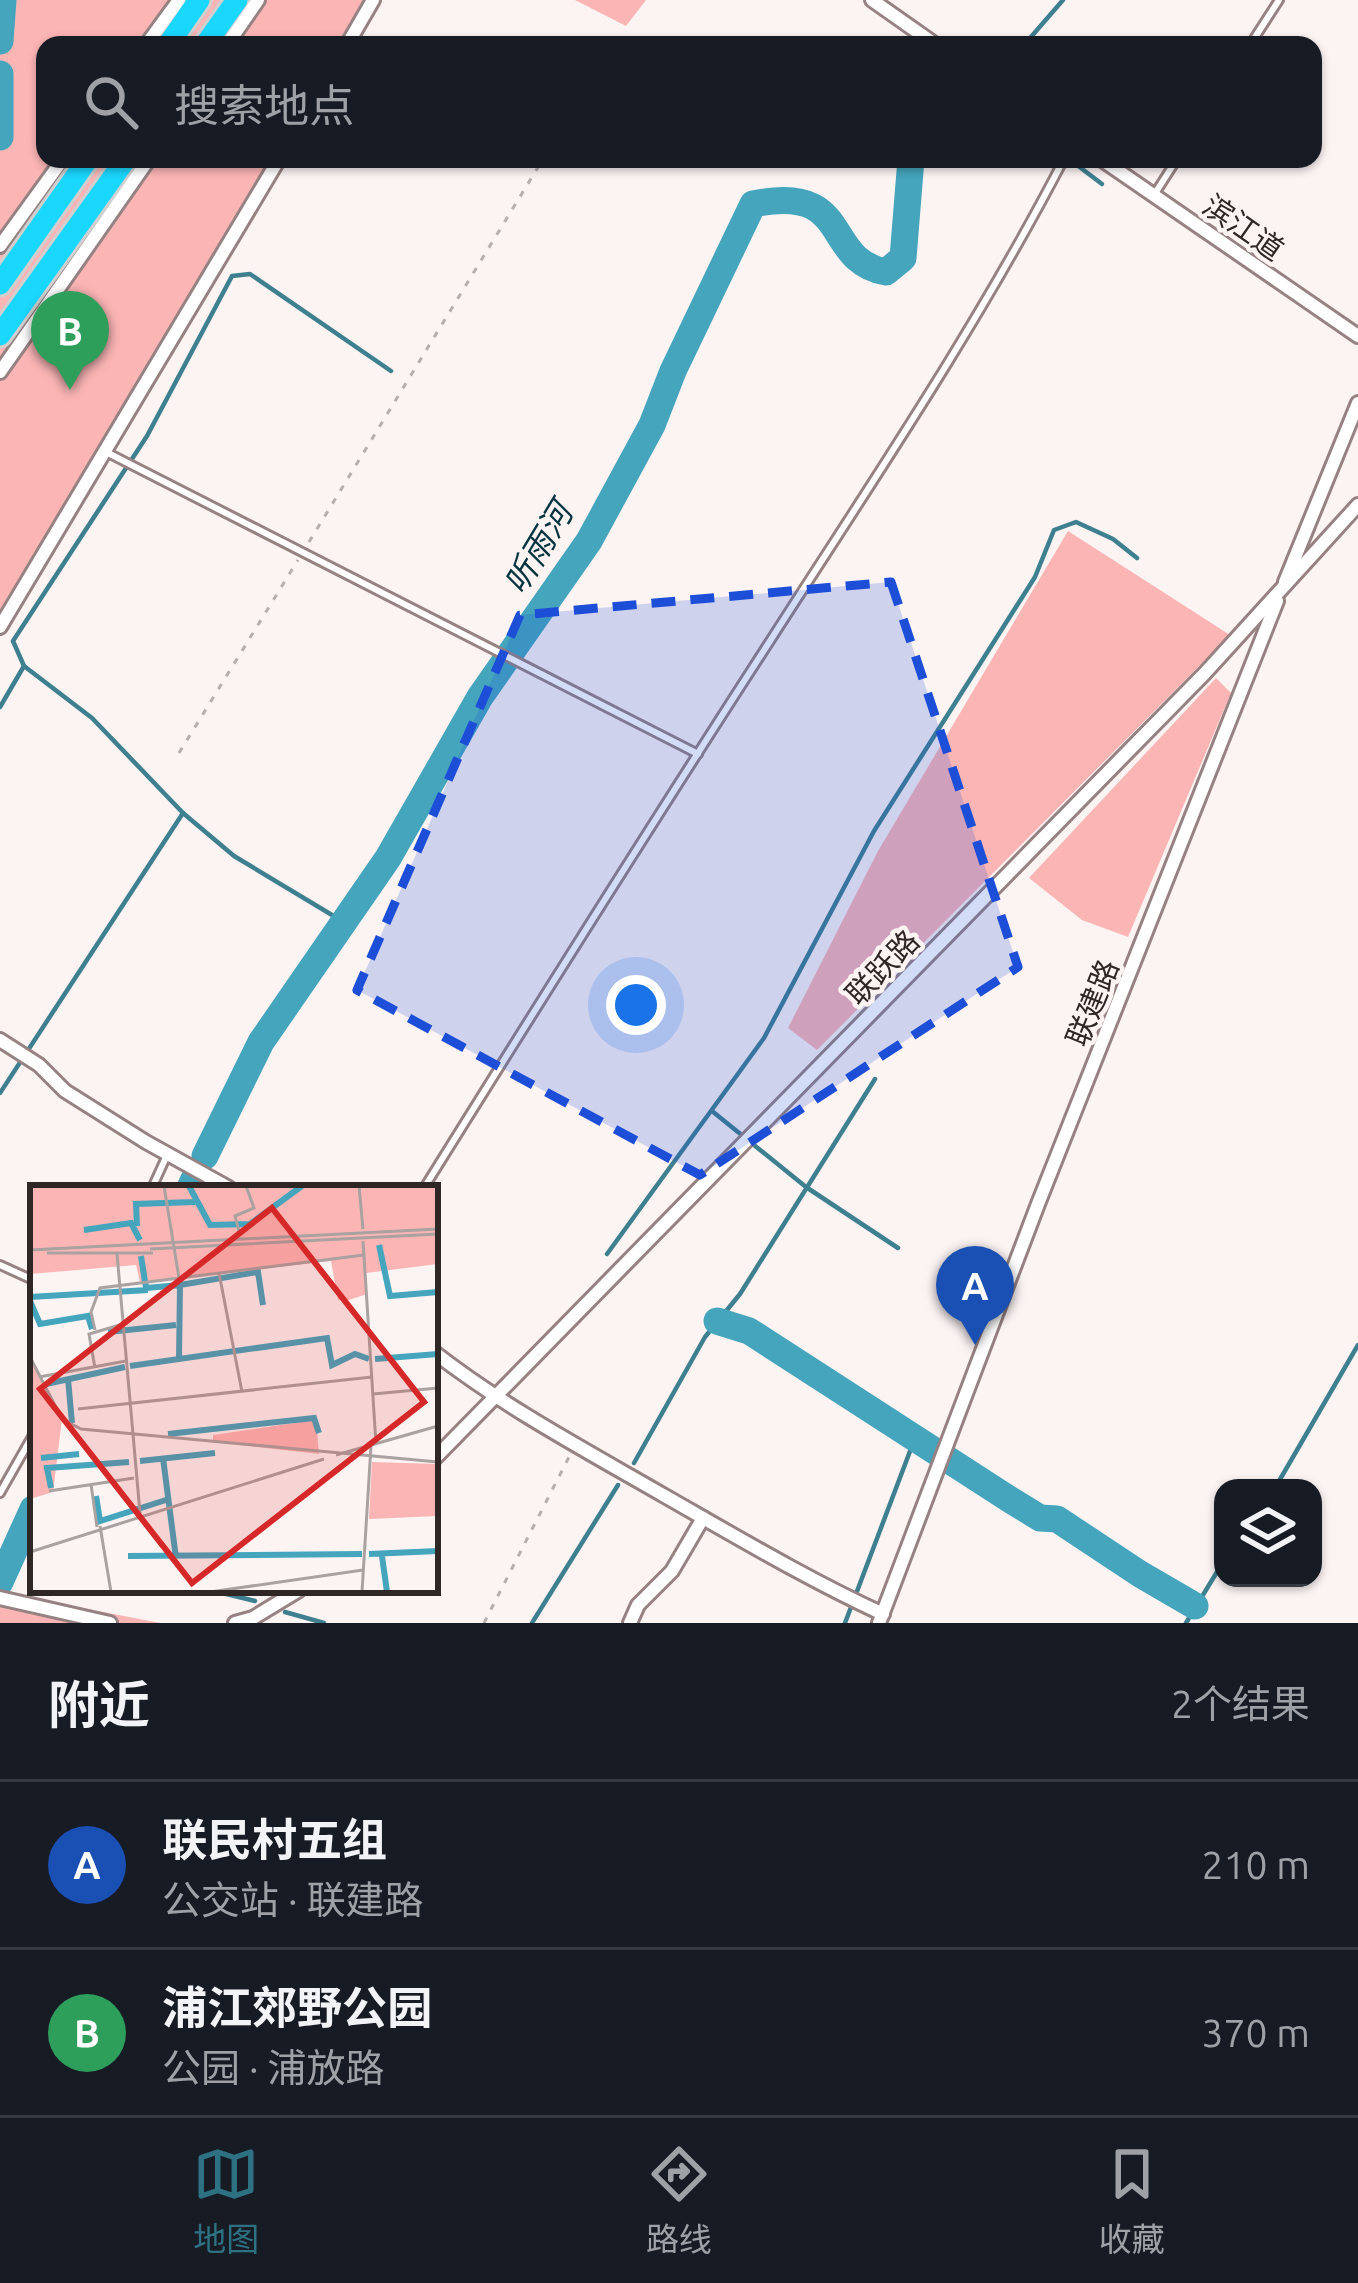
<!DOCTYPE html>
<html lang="zh">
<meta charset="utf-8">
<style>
:root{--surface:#171b24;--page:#20242c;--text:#f1f3f6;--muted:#9ea1a6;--line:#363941;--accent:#2d7182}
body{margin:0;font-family:Ubuntu,"Noto Sans SC",sans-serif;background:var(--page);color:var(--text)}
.controls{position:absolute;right:36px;bottom:36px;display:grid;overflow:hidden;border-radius:24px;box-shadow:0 3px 9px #0004}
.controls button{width:108px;height:108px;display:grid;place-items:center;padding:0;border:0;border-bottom:3px solid var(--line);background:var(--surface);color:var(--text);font:60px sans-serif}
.you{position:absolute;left:636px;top:1005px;width:42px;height:42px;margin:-30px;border:9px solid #fff;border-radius:50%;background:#1a73e8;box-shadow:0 0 0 18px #1a73e833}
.badge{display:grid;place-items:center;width:78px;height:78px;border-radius:50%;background:var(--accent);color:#fff;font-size:39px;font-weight:700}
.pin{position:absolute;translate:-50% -99px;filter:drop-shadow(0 3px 6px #0008)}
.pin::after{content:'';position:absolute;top:63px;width:42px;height:36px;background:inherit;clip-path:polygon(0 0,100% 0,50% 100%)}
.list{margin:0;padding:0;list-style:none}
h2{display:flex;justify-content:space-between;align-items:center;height:156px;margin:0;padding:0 48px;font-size:51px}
h2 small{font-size:39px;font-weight:400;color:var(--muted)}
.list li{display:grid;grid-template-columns:78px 1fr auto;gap:36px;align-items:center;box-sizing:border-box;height:168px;padding:0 48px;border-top:3px solid var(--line)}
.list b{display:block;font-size:45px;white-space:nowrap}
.list p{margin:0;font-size:39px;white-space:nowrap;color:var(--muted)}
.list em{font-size:39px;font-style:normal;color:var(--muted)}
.icon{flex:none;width:66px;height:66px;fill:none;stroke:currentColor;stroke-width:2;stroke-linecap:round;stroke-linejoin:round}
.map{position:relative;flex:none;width:1358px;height:1623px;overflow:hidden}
.search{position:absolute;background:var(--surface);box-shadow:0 3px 9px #0004;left:36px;right:36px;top:36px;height:132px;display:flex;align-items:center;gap:30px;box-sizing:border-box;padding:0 42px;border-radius:24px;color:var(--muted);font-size:45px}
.sheet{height:492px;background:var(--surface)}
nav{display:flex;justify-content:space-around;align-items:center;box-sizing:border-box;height:168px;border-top:3px solid var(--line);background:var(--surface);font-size:33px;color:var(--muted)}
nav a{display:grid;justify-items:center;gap:6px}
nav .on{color:var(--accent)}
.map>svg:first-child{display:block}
.green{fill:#fcb5b5}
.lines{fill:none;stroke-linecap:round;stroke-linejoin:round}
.stream{stroke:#3e7f90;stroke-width:4.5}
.river{stroke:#44a5bd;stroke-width:27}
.service-casing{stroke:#968282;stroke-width:12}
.minor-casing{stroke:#968282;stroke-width:18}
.motorway-casing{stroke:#d1cfcf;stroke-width:27}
.path{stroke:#b7aeae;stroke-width:3;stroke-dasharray:6 9;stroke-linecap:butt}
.service{stroke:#fff;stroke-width:6}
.minor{stroke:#fff;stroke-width:12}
.motorway{stroke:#1ad7fe;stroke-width:21}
.marked{fill:#1d4ed8;fill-opacity:0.2;stroke:#1d4ed8;stroke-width:9;stroke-dasharray:24 15;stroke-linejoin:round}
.labels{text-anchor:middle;stroke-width:9;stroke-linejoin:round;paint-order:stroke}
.street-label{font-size:30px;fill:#2f2726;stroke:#fcf3f3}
.water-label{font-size:33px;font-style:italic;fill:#05343f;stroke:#fcf3f3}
.inset-river{fill:none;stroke:#44a5bd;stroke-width:6}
.inset-road{fill:none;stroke:#aaa1a1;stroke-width:3}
.view{fill:#d62828;fill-opacity:0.15;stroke:#d62828;stroke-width:6}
.inset-edge{fill:none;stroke:#2f2726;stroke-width:6}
</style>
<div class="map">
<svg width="1358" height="1623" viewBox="0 0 1358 1623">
<rect width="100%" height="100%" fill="#fcf3f3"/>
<g class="green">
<polygon points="0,0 377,0 349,45 45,45 45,159 279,159 0,621"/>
<polygon points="575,0 646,0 626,26"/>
<polygon points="1068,531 1230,635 817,1050 788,1028 878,851"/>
<polygon points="1216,678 1231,693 1128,937 1082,920 1029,878"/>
<polygon points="0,1592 160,1623 0,1623"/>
</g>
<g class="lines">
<g class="stream">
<polyline points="1024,45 1063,0"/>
<polyline points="1069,159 1102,184"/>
<polyline points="24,666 13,641 147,436 232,276 250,274 391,371"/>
<polyline points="0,707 24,666 92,718 183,813 234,856 342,921"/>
<polyline points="0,1093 183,813"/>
<polyline points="712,1111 806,1187 898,1248"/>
<polyline points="607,1254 764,1038 874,831 1035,577 1054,530 1076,522 1113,539 1137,558"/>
<polyline points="634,1463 705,1337 740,1294 875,1079"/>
<polyline points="1275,1488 1358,1345"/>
<polyline points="210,1590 255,1601"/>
<polyline points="285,1612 324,1623"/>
<polyline points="532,1623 618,1485"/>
<polyline points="845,1623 915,1438"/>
<polyline points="1186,1623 1223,1562"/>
</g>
<g class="river">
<polyline points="0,41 3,0"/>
<polyline points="0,74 0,137"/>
<path d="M 205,1156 L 261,1042 L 388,858 L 480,697 L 589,541 L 652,425 L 673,371 L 753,204 C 854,183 821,260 886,272 L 903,258 L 911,159"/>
<polyline points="190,1188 193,1181"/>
<polyline points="717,1321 749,1331 1009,1499 1040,1518 1057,1519 1140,1574 1195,1606"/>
<polyline points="0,1582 33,1509"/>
</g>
<defs>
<g id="service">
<polyline points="1250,45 1279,0"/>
<polyline points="1154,195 1177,159"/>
<polyline points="108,453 698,754"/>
<polyline points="152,1188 168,1153"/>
<path d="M 424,1188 C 538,1005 653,822 770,641 C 872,482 977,327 1064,159"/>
<polyline points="0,1265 33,1280"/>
<polyline points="0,1493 33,1435"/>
</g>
<g id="minor">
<polyline points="872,0 936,45"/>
<polyline points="146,45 179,0"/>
<polyline points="227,45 258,0"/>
<polyline points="347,45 373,0"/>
<polyline points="1101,159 1358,336"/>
<polyline points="0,246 63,159"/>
<polyline points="0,372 149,159"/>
<polyline points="1285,582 1358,403"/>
<polyline points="0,627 279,159"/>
<polyline points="0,1040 39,1065 65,1091 146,1142 229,1188"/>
<path d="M 435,1353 C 506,1408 585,1450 663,1495 C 735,1536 807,1579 883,1614"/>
<polyline points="435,1458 1205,673 1358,505"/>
<polyline points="0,1598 110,1623"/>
<polyline points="235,1623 253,1618 299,1590"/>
<polyline points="630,1623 638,1605 672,1571 703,1518"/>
<polyline points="879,1623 1038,1204 1277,601"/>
</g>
<g id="motorway">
<polyline points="168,45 199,0"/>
<polyline points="205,45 237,0"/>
<polyline points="0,284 88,159"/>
<polyline points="0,335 126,159"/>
</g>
</defs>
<use href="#service" class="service-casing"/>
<use href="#minor" class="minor-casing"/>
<use href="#motorway" class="motorway-casing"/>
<g class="path">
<polyline points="309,542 543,159"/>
<polyline points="179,753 298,560"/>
<polyline points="484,1623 569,1457"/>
</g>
<use href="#service" class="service"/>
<use href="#minor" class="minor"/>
<use href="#motorway" class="motorway"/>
</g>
<path class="marked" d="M 891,582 L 1018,967 L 700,1175 L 357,990 L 520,615 Z"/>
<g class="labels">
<g class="street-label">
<text transform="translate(1243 228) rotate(35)" y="10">滨江道</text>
<text transform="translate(883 968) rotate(-46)" y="10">联跃路</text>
<text transform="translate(1093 1003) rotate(-68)" y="10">联建路</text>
</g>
<g class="water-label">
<text transform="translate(538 548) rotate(-59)" y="12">听雨河</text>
</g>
</g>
<g transform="translate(30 1185)">
<rect width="408" height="408" fill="#fcf3f3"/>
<path d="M 0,1 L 408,1 L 408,79 L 336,88 L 337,109 L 319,115 L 308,115 L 301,76 L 110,97 L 106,80 L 0,89 ZM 0,172 L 32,234 L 23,307 L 0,314 ZM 286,235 L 289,269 L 183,257 L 183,250 ZM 342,277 L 408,279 L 408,331 L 339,334 Z" fill="#fcb5b5"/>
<path class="inset-river" d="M 159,1 L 180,40 L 220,39 L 272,1M 107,41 L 106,19 L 165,17M 54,45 L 101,38 L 110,55M 349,60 L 360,111 L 408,107M 111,71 L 116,103 L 150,100 L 149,174M 150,100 L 228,87 L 233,120M 0,112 L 118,105M 0,116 L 10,139 L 58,131 L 62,144M 78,147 L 146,140M 345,174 L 408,169M 100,181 L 297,153 L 302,180 L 325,169 L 339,174M 38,194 L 42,238M 16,199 L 95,182M 138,249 L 284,233 L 289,248M 11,273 L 49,269M 133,273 L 146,373M 110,276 L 185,268M 21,303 L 17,283 L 99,277M 66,311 L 70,336 L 139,314M 339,369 L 408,366M 98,371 L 332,369M 352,371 L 357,407"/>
<path class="inset-road" d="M 134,1 L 149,93M 329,1 L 333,44M 210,50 L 205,31 L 224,23 L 216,1M 333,56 L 346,259M 120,64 L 408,49M 0,65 L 408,44M 17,68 L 123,68M 87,69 L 110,328M 189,88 L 212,207M 65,145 L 61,127 L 70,103 L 334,70M 0,172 L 32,234 L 51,244 L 408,277M 65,183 L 59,149 L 93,139M 9,192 L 96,176M 343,209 L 408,203M 48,224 L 342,192M 306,270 L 408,241M 61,299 L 67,342M 19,306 L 104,293M 70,341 L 81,407M 0,367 L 294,274M 180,407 L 333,385M 332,407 L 341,261"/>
<path class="view" d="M 242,23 L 394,217 L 162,398 L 10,204 Z"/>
<rect width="408" height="408" class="inset-edge"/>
</g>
</svg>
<div class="controls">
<button><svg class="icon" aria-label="layers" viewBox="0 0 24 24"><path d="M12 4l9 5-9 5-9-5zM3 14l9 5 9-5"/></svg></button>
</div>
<div class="you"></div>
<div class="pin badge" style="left:975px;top:1345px;background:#1a4fb4">A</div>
<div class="pin badge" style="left:70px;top:390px;background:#2e9e5b">B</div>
<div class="search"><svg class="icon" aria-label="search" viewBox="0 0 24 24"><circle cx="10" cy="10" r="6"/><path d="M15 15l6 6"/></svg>搜索地点</div>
</div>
<section class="sheet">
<h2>附近<small>2个结果</small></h2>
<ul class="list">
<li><span class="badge" style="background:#1a4fb4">A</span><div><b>联民村五组</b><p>公交站 · 联建路</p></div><em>210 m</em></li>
<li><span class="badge" style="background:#2e9e5b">B</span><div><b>浦江郊野公园</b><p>公园 · 浦放路</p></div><em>370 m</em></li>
</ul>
</section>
<nav>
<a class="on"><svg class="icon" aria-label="map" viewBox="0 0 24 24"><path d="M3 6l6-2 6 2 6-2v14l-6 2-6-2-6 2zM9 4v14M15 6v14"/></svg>地图</a>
<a><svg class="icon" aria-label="directions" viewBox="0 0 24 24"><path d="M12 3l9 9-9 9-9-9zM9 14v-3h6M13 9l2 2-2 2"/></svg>路线</a>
<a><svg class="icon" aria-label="saved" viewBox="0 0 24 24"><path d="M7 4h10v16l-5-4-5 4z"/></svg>收藏</a>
</nav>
